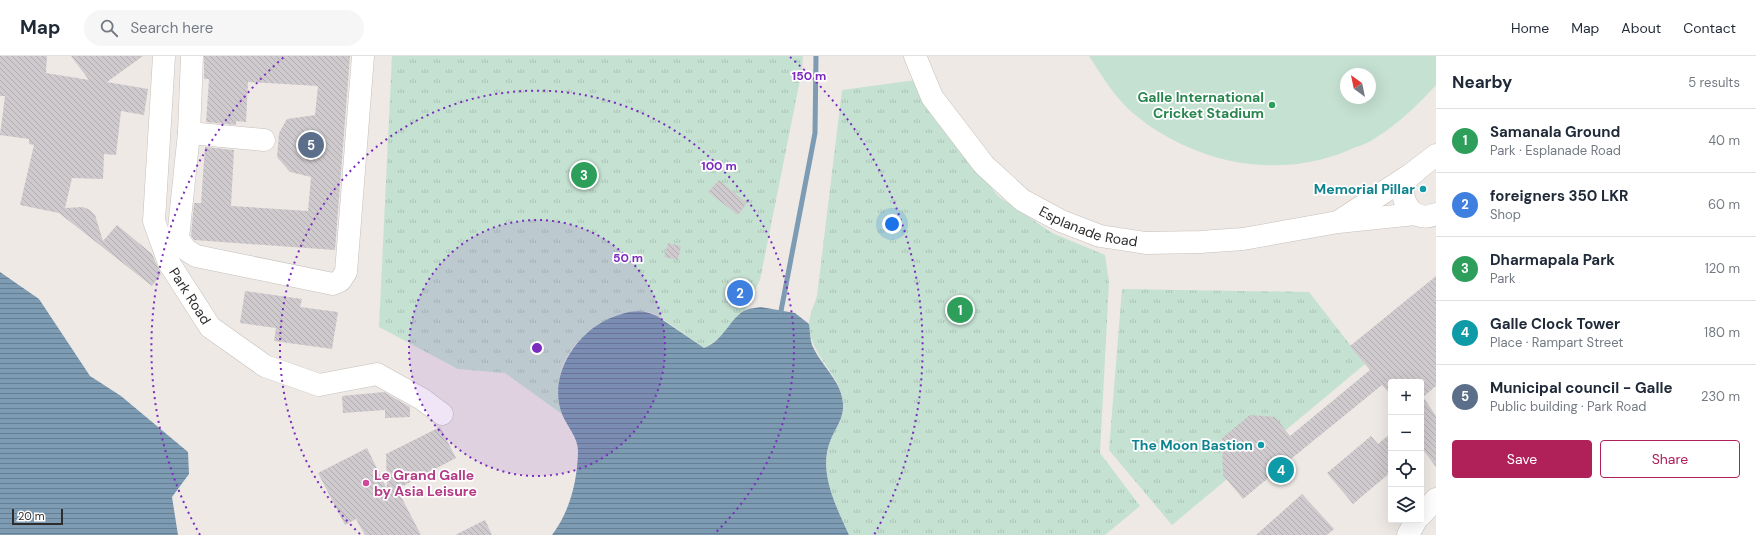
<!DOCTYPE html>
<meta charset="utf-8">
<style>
:root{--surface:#fff;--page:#f6f6f7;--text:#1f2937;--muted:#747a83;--line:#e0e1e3;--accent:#b0215a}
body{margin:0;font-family:"DM Sans",sans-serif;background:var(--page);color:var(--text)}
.controls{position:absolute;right:12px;bottom:12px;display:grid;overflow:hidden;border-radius:4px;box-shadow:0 4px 16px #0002}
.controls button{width:36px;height:36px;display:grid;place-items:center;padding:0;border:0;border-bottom:1px solid var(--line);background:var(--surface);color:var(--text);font:20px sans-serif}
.compass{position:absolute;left:1340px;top:12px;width:36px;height:36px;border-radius:50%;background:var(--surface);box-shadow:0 4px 16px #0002;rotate:327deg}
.scale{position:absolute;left:12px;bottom:10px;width:51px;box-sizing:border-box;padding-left:4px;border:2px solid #2f2d2c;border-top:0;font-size:11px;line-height:14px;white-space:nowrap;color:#2f2d2c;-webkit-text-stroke:3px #fff;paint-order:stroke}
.you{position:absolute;left:892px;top:168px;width:14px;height:14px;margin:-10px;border:3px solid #fff;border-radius:50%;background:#1a73e8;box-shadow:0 0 0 6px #1a73e833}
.badge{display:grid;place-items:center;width:26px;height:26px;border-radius:50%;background:var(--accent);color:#fff;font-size:13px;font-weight:700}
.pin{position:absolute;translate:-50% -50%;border:2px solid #fff;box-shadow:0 1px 4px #0006}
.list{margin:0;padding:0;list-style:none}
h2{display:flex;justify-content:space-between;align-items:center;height:52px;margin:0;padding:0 16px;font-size:17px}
h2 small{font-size:13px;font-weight:400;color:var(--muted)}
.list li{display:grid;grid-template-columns:26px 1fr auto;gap:12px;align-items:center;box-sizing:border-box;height:64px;padding:0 16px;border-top:1px solid var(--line)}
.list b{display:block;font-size:15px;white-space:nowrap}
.list p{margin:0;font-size:13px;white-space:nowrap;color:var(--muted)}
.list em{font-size:13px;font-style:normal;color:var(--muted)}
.actions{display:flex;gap:8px;padding:12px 16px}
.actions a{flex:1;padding:9px 0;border:1px solid var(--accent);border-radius:4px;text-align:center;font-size:14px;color:var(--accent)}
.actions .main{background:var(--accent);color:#fff}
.icon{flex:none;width:22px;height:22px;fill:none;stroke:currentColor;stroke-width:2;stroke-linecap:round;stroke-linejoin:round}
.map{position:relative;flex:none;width:1436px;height:479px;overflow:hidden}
header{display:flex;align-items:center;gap:24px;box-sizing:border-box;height:56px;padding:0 20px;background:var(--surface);border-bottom:1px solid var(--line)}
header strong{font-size:19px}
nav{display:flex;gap:22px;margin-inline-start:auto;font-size:14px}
.search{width:280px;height:36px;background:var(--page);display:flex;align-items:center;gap:10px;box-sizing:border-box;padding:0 14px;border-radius:22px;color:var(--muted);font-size:15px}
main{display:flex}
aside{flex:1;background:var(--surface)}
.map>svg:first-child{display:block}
.grass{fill:url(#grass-tufts)}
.garden{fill:#c5e1d2;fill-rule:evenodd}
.water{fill:url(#water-rules)}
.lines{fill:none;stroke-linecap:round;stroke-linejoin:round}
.stream{stroke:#7d9bb3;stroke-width:5}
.building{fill:url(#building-back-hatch)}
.minor-casing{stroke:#c5c0bd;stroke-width:23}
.minor{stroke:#fff;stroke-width:22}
.ring{fill:none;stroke:#7b2cbf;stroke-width:2;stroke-dasharray:2 4}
.leisure-dot{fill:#2e9e5b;stroke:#fff;stroke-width:1.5}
.culture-dot{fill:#0f9aa8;stroke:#fff;stroke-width:1.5}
.hotel-dot{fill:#d1479c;stroke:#fff;stroke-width:1.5}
.labels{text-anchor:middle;stroke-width:3.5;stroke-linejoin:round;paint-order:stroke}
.leisure-label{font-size:14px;font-weight:bold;fill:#27864d;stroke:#fff;text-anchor:end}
.culture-label{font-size:14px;font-weight:bold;fill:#0d838f;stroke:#fff;text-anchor:end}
.street-label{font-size:14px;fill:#2f2d2c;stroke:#fff}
.hotel-label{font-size:14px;font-weight:bold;fill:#b23c85;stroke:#fff;text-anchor:start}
.centre{fill:#7b2cbf;stroke:#fff;stroke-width:2}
.ring-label{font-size:12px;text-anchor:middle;font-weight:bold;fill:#7b2cbf;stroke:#fff;stroke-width:3.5;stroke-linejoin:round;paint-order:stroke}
</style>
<header>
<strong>Map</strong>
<div class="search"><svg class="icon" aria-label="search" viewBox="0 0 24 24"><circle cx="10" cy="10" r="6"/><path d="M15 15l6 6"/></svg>Search here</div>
<nav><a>Home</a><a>Map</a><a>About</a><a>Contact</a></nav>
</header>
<main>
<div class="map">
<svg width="1436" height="479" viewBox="0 0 1436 479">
<defs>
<pattern id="grass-tufts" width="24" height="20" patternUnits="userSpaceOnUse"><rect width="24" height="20" fill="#c5e1d2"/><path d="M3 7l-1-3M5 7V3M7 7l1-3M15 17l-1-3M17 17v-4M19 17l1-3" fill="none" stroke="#aac1b4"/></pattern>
<pattern id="water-rules" width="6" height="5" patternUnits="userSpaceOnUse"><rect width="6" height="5" fill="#7d9bb3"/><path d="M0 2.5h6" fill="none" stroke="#677f92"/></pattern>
<pattern id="building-back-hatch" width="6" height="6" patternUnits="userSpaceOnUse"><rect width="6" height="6" fill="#cfcacd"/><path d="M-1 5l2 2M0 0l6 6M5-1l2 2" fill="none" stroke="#b2aeb0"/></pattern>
</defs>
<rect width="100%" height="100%" fill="#eee9e5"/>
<g class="grass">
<path d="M 392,0 L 803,0 L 802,14 L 760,224 C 755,233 751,245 745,254 C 738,264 715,288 704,292 C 692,285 659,257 648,256 C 612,251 567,284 560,319 C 558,332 559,345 562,358 L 505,317 L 458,313 L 379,271 Z"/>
<path d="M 916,24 L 957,88 L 998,140 L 1052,177 L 1105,199 L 1109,226 L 1100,397 L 1140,450 L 1105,479 L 849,479 C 836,450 817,415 831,383 C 836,372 844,362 843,349 C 843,319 810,301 809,269 C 809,260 814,249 817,240 L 842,34 Z"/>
<polygon points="1122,233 1309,236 1365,308 1172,469 1109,394"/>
</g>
<path class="garden" d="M 1089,0 L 1436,0 L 1436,29 C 1416,51 1399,67 1374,83 C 1367,88 1358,90 1349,94 C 1277,125 1193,107 1134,58 C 1115,42 1102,20 1089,0 ZM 1346,18 L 1370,18 L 1370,42 L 1346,42 Z"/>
<g class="water">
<polygon points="0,216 39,243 90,320 121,340 188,396 189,418 172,441 178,479 0,479"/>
<path d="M 761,251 L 795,257 L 809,268 C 810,275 810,283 812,289 C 821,310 842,325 843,348 C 844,362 836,371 831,383 C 817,415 836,450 849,479 L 552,479 C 570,455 577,426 578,397 C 579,382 567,371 562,358 C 548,321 574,279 608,263 C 625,256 640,251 657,260 L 704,292 C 724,285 731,260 746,254 C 750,252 756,252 761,251 Z"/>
</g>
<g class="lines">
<polyline class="stream" points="781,255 815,77 816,0"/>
</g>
<g class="building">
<polygon points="0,0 47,0 46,17 89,24 71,0 143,0 107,26 148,33 144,59 121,55 116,99 104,98 103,123 72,122 65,152 83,151 90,154 95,159 103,185 117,169 152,198 161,218 152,230 59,157 20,149 34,89 29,88 29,83 0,79 5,40 0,40"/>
<polygon points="204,0 350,0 335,194 194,184 191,179 194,147 201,147 205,91 234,94 231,150 308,155 311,121 290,116 277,101 279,77 287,63 315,59 318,30 248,26 246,66 236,65 236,69 206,66 209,23 204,23"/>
<polygon points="719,124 747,147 738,159 708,136"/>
<polygon points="668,187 681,190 678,204 664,201"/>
<polygon points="1436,220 1436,330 1423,341 1436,360 1436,411 1421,391 1421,326 1391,326 1391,339 1382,329 1286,407 1293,414 1279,426 1273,418 1243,443 1223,419 1222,382 1250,359 1275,361 1290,380 1370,314 1350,290"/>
<polygon points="245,235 302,243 300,251 338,256 332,293 274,285 276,272 240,267"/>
<polygon points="384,336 410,351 410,361 385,362 385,354 343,357 342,340"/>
<polygon points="440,371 456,402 397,433 421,479 365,479 356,463 345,469 318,417 367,392 387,433 386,398"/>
<polygon points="1391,377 1391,416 1353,448 1327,417 1371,380 1378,388"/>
<polygon points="1302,438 1334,473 1327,479 1256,479"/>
<polygon points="485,464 492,479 455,479"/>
</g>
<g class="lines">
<defs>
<g id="minor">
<path id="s1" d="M 164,0 L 154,165 L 169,207 L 210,271 L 265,310 L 319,329 L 377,318 L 422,343 L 442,358"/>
<polyline points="192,0 189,77 264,84"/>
<path id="s2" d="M 915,0 L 932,41 L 984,109 L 1022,144 L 1061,165 L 1100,180 L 1146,187 L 1200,186 L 1243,183 L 1338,166 L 1415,158"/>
<polyline points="189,77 178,182 185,193 196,200 333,228 340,225 346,216 363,0"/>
<path d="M 1415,116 C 1390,131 1409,171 1436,158"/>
<polyline points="1341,164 1410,119 1436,99"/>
<polyline points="1421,459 1436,443"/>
<polyline points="1408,479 1416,464"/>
</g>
</defs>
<use href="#minor" class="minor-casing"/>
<use href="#minor" class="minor"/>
</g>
<circle cx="537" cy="292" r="128" fill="#7b2cbf" fill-opacity=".12"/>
<g class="ring">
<circle cx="537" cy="292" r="128"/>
<path d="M360 478A257 257 0 1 1 714 478"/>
<path d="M200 479A385 385 0 0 1 284 1M790 1A385 385 0 0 1 874 479"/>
</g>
<circle class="leisure-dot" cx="1272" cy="49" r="4"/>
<g class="culture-dot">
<circle cx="1423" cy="133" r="4"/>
<circle cx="1261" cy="389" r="4"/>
</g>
<circle class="hotel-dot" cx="366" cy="427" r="4"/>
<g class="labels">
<g class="leisure-label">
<text x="1264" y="46">Galle International<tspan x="1264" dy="16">Cricket Stadium</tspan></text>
</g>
<g class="culture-label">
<text x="1415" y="138">Memorial Pillar</text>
<text x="1253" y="394">The Moon Bastion</text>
</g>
<g class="street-label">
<text dy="5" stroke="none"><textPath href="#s2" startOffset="254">Esplanade Road</textPath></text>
<text dy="5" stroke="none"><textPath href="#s1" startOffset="249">Park Road</textPath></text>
</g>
<g class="hotel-label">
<text x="374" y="424">Le Grand Galle<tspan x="374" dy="16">by Asia Leisure</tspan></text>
</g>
</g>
<circle cx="537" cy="292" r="6" class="centre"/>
<g class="ring-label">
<text x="809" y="24">150 m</text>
<text x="719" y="114">100 m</text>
<text x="628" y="206">50 m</text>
</g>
</svg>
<div class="controls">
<button>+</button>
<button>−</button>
<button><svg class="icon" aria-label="locate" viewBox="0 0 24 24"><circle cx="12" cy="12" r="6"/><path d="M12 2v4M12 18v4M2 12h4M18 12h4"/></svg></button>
<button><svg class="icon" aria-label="layers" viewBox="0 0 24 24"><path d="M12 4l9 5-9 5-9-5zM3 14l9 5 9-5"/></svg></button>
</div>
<svg class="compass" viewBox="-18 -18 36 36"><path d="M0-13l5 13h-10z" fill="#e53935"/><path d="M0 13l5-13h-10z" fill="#747a83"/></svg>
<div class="scale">20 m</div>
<div class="you"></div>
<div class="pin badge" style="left:960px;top:254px;background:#2e9e5b">1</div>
<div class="pin badge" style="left:740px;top:237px;background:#3f7fe0">2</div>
<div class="pin badge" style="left:584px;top:119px;background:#2e9e5b">3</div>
<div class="pin badge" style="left:1281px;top:414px;background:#0f9aa8">4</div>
<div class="pin badge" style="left:311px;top:89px;background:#5c6f8a">5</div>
</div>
<aside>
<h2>Nearby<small>5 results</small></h2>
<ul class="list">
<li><span class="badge" style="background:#2e9e5b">1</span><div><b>Samanala Ground</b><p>Park · Esplanade Road</p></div><em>40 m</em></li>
<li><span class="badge" style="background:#3f7fe0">2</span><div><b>foreigners 350 LKR</b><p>Shop</p></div><em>60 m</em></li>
<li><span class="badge" style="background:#2e9e5b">3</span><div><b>Dharmapala Park</b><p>Park</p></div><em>120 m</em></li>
<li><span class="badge" style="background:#0f9aa8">4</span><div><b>Galle Clock Tower</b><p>Place · Rampart Street</p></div><em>180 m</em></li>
<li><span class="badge" style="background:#5c6f8a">5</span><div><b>Municipal council - Galle</b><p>Public building · Park Road</p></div><em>230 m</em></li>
</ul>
<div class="actions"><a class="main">Save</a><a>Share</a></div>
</aside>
</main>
